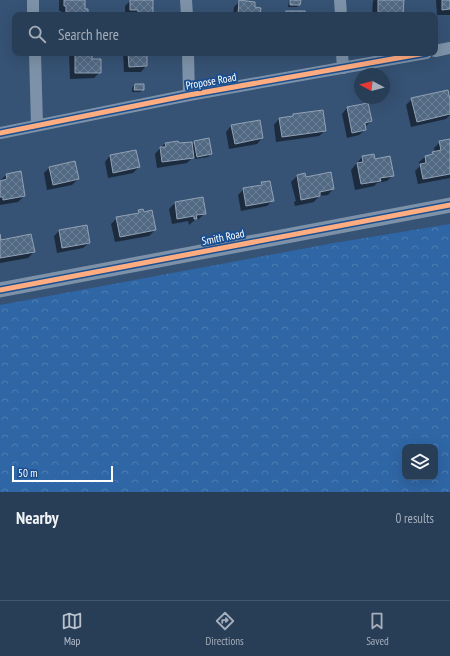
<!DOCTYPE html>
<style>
:root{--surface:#283e57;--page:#30455d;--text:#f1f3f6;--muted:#a5aeba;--line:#44576d;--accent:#b9c2ce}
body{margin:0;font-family:"PT Sans Narrow",sans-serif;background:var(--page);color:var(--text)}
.controls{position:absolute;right:12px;bottom:12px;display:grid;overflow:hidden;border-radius:8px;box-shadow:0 4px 16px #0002}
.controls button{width:36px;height:36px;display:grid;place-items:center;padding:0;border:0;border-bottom:1px solid var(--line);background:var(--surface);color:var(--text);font:20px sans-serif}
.compass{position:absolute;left:354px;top:68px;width:36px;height:36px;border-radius:50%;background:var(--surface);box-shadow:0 4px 16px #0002;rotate:277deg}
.scale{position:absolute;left:12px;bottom:10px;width:101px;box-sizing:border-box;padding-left:4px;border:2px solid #fff;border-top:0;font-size:11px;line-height:14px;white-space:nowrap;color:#fff;-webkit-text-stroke:3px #1b4f8f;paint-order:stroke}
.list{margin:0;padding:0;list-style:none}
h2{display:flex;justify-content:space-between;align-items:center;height:52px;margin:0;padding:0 16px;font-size:17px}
h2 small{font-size:13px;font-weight:400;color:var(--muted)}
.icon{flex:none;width:22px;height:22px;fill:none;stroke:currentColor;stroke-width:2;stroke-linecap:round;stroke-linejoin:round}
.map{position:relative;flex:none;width:450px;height:492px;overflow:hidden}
.search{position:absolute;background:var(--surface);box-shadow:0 4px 16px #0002;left:12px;right:12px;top:12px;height:44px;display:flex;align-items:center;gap:10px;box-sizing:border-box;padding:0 14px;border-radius:8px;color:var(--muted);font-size:15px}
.sheet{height:108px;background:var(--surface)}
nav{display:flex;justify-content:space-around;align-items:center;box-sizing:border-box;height:56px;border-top:1px solid var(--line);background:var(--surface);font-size:11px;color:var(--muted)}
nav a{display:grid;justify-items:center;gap:2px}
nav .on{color:var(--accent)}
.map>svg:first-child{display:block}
.forest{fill:url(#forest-crowns);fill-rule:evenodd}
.shadow{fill:#0007}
.building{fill:url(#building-cross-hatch);stroke:#92a2b6}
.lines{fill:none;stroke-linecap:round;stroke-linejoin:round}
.minor{stroke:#7d92a8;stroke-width:12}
.tertiary{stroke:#7d92a8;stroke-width:15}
.cycleway-casing{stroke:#1b4f8f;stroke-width:8}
.cycleway{stroke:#ffac80;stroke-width:5}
.labels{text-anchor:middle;stroke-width:4;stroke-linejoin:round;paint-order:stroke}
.street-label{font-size:11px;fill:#fff;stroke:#1b4f8f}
</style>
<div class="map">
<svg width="450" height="492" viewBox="0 0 450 492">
<defs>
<pattern id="forest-crowns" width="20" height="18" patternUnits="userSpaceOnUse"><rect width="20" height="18" fill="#2f66a5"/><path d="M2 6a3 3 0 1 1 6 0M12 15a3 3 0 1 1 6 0" fill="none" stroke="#4e7db2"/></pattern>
<pattern id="building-cross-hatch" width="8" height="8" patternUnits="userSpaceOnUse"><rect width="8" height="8" fill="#526984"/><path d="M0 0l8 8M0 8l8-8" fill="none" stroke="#6c8096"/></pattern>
</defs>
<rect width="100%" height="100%" fill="#365274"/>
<path class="forest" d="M 450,224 L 450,492 L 0,492 L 0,305 L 334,243 ZM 405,447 L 435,447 L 435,477 L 405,477 Z"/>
<g class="shadow">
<polygon points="59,0 84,0 84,10 87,15 61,15 61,11 59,11"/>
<polygon points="131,0 152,0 152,15 125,15 125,6"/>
<polygon points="289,0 300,0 299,4 297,7 288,7"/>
<polygon points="374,0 403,0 402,15 372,15 373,1"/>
<polygon points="436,0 450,0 450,15 437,15"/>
<polygon points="240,1 254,8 260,9 259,14 233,15 234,7"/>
<polygon points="69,53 91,53 91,60 100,72 94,78 70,79"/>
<polygon points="123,53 146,53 146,66 141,72 124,72"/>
<polygon points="217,53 233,53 233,54"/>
<polygon points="135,85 143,90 140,92 132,92 132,88"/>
<polygon points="412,99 450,104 450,115 446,119 411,127 406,105"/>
<polygon points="347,108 371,121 365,127 365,130 359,135 347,138 342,114"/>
<polygon points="293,115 325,131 319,136 276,142 274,125 279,119 291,117"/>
<polygon points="231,126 262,138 257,144 229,149 226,132"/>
<polygon points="450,140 450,178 418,184 415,171 420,166 419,162 425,157 429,156 435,152 434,148 440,142"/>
<polygon points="195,142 211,154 208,157 195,159 194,156 187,163 157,168 155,154 165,143 191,146"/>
<polygon points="110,156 139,167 133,173 108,178 105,162"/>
<polygon points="362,157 375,160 393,175 387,181 377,183 374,186 355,190 351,170"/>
<polygon points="49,168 78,179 72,185 47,190 44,173"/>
<polygon points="20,173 24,196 18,202 0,205 0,181 6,175"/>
<polygon points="304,174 305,179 333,189 328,195 319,196 314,202 295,206 294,202 296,201 291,182 297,176"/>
<polygon points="262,183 273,200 267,206 241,211 238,195 244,189 258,187"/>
<polygon points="202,198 205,213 199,219 195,220 190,224 189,225 188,221 172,224 169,209 175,203"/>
<polygon points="139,211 155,230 149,236 115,242 111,224 117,218 135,215"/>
<polygon points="59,231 89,243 83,248 57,253 54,236"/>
<polygon points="0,239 0,241 34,252 28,258 0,263"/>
</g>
<g class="building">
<polygon points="64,0 85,0 85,9 88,9 88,15 66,15 66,6 64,6"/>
<polygon points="130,0 153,0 153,15 138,15 138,10 130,10"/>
<polygon points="239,0 255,2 255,7 261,8 260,14 238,14"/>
<polygon points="290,0 301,0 300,5 290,5"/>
<polygon points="378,0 404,0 403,15 388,15 388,13 378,13"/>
<polygon points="442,0 450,0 450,9 442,10"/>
<rect x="286" y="11" width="19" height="4"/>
<polygon points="75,53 92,53 92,59 101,59 101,73 75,73"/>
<polygon points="128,53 147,53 147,66 129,67"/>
<polygon points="135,84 144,84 144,90 134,90"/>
<polygon points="448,90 450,100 450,114 417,122 411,98"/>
<polygon points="368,103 372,121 365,123 366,130 352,133 347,107"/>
<polygon points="323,110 326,131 282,137 279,118 293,116 293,114"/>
<polygon points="260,120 263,138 235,144 231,125"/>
<polygon points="209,138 212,154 197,157 194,141"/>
<polygon points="450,139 450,174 423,179 420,164 426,163 425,156 433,154 432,152 441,150 439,141"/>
<polygon points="178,141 179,143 192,142 194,158 162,162 160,147 166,147 165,143"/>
<polygon points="136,150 140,167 113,173 110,155"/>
<polygon points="374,154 375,159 390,156 394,176 380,178 381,181 361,184 357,163 363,162 362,156"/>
<polygon points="75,161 79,179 53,185 49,167"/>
<polygon points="21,171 25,196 3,200 3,197 0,197 0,181 7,179 6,174"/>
<polygon points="331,172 334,189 320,192 320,196 301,200 297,175 305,173 306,177"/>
<polygon points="270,181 274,201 246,206 243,188 262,185 261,182"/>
<polygon points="203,197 206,214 196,215 197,219 194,219 194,216 177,219 175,202"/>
<polygon points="143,209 144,212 152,210 156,230 120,237 116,217 139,213 138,210"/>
<polygon points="87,225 90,243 62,248 59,230"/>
<polygon points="0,234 1,240 31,234 35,252 0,258"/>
</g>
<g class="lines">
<g class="minor">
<polyline points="33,0 33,15"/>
<polyline points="186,0 187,15"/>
<polyline points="340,0 341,15"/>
<polyline points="435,51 450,48"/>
<polyline points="35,53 37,125"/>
<polyline points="188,53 189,95"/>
<polyline points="342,53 343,68"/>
<polyline points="0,133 189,95 426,53"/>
</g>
<polyline class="tertiary" points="0,290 450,205"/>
<defs>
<g id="cycleway">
<polyline points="0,133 189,95 426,53"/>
<polyline points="0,290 450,205"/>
</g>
</defs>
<use href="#cycleway" class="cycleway-casing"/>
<use href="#cycleway" class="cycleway"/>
</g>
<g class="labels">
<g class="street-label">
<text transform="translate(211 81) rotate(-10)" y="4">Propose Road</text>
<text transform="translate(223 237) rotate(-11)" y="4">Smith Road</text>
</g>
</g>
</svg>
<div class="controls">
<button><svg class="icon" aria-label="layers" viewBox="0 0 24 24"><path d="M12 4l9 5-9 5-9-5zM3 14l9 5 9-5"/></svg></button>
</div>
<svg class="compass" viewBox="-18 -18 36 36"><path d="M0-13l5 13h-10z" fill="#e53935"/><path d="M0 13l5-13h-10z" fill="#a5aeba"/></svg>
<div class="scale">50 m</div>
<div class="search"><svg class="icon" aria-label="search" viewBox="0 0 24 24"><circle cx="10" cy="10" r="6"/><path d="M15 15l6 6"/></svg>Search here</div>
</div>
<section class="sheet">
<h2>Nearby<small>0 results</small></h2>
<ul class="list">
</ul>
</section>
<nav>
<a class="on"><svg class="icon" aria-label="map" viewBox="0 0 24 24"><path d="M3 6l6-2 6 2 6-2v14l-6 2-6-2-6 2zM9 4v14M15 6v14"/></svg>Map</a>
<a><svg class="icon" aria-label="directions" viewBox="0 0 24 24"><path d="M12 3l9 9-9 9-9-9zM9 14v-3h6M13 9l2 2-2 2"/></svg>Directions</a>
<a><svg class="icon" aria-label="saved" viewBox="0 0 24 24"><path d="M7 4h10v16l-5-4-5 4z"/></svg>Saved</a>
</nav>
